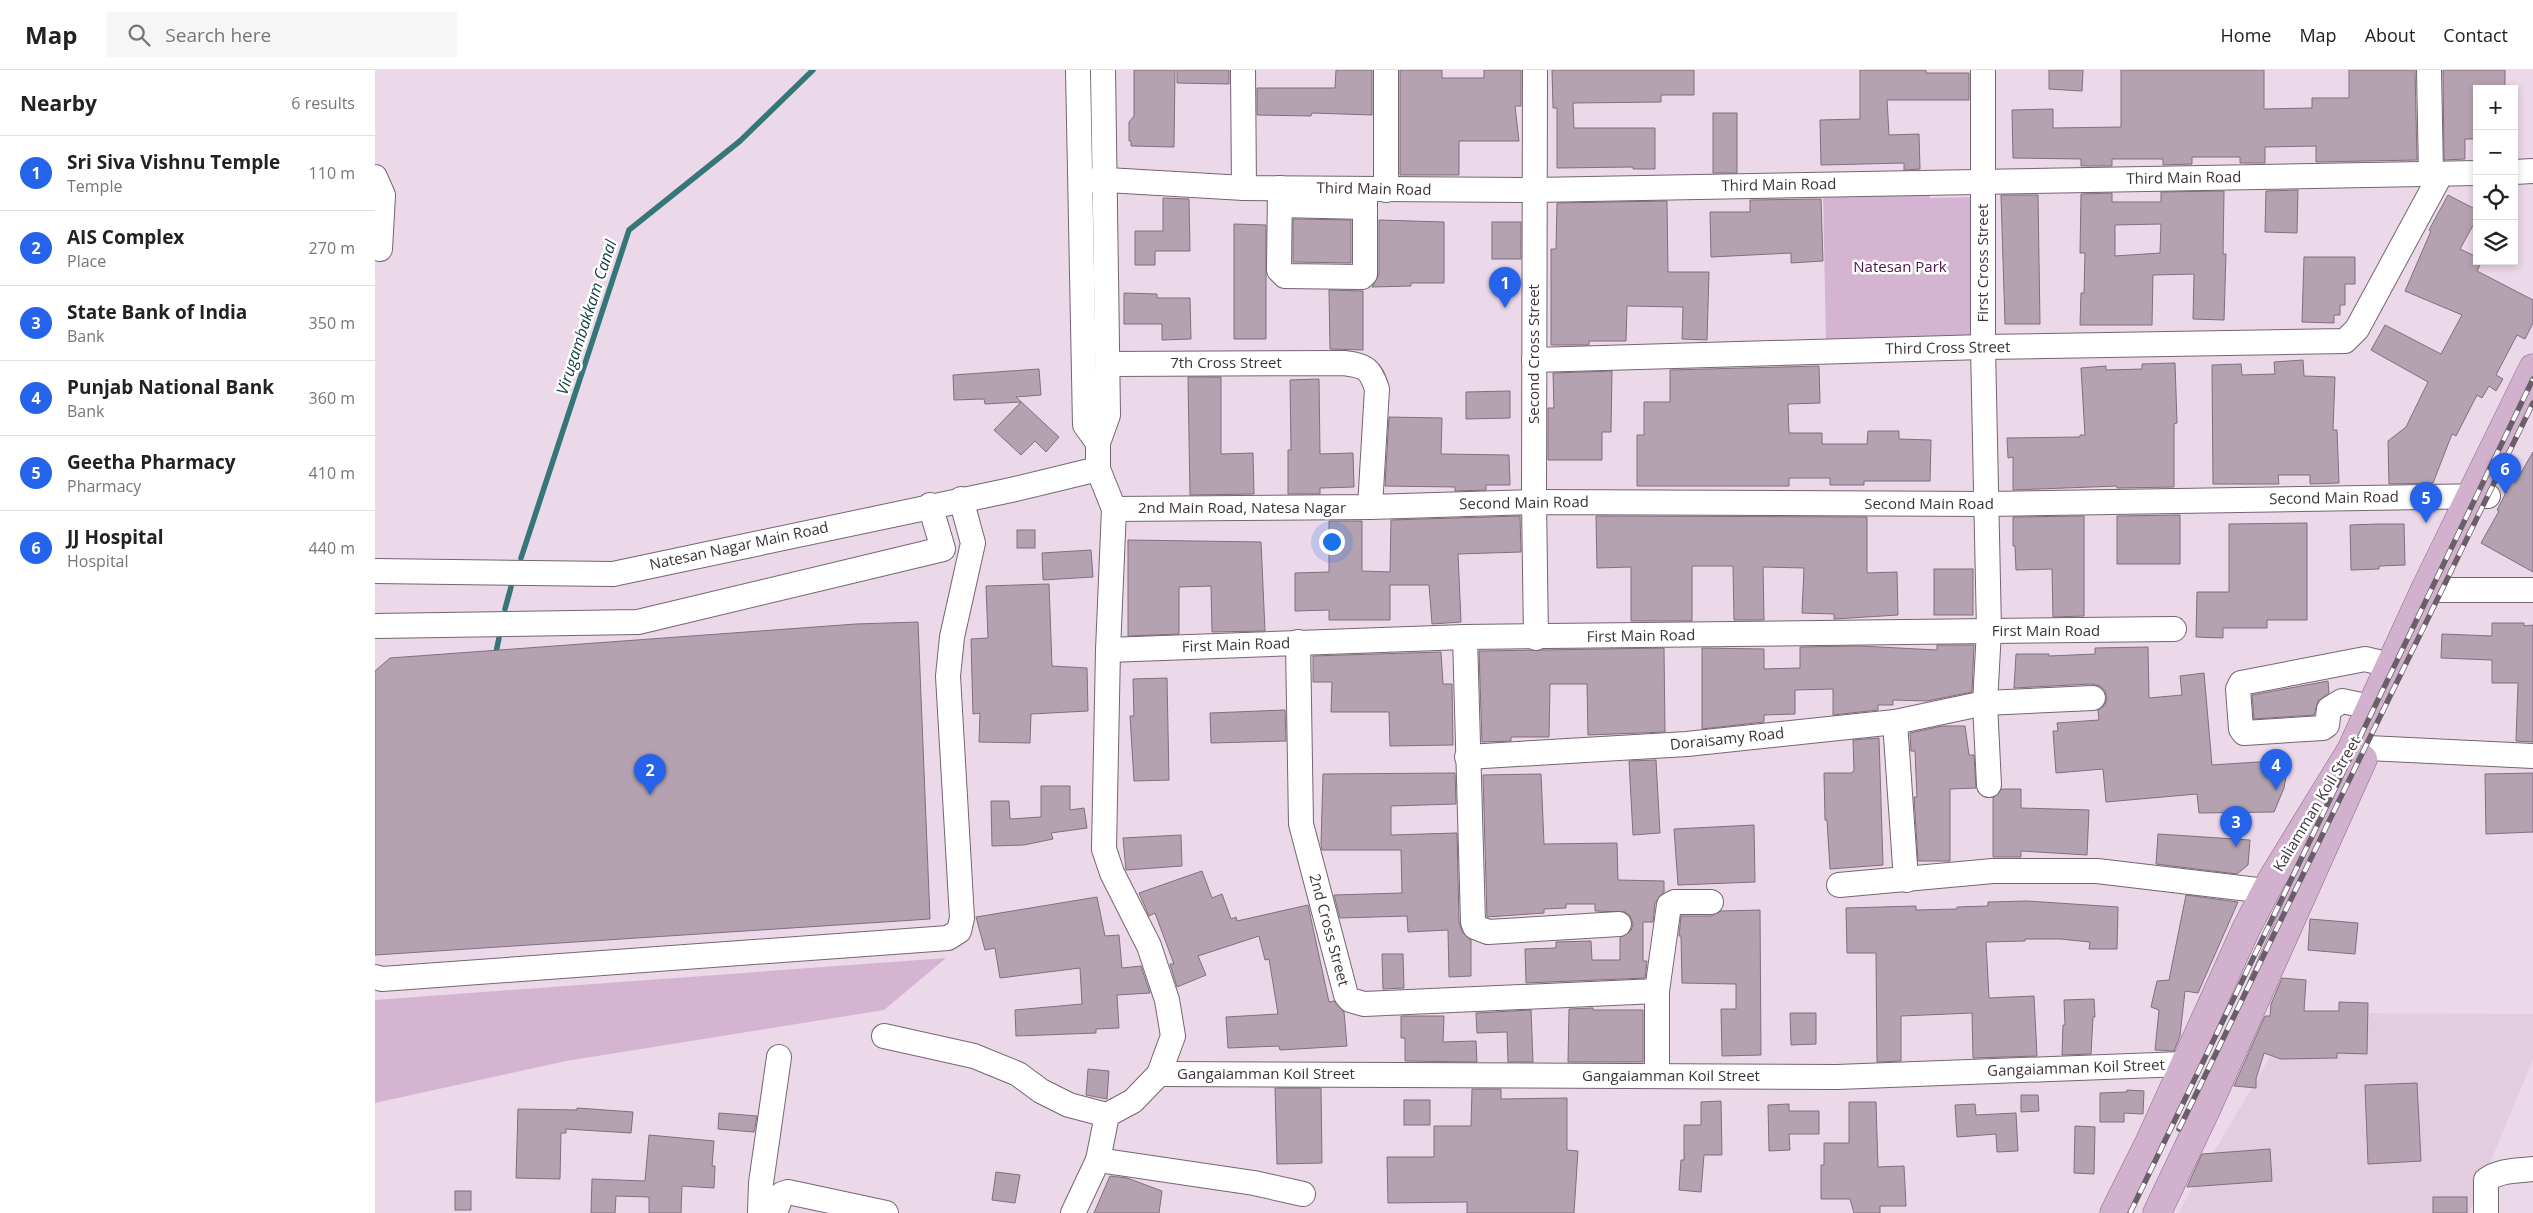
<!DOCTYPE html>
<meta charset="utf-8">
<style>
:root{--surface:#fff;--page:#f6f6f6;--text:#222;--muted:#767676;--line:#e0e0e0;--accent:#2563eb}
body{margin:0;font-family:"Open Sans",sans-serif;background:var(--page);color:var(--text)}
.controls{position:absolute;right:15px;top:15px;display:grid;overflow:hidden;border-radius:0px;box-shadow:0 2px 8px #0003}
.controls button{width:45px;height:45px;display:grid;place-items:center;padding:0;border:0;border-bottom:1px solid var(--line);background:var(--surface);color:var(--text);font:25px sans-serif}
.you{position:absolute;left:956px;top:471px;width:18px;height:18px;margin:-12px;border:4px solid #fff;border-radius:50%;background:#1a73e8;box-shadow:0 0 0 8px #1a73e833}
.badge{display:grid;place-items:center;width:32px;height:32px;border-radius:50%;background:var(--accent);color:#fff;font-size:16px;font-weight:700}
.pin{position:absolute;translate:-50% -41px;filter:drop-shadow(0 1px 2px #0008)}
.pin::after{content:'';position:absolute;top:26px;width:18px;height:15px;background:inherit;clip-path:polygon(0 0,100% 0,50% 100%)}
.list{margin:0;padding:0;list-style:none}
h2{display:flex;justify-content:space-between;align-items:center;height:65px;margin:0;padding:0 20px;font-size:21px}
h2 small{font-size:16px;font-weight:400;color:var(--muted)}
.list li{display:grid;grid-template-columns:32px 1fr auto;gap:15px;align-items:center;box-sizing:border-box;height:75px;padding:0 20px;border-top:1px solid var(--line)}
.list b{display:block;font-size:19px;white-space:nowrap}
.list p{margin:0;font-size:16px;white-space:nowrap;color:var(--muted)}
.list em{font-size:16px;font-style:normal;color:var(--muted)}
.icon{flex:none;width:28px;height:28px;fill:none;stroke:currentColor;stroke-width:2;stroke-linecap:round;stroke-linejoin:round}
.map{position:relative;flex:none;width:2158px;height:1143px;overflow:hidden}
header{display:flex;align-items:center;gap:30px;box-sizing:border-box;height:70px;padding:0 25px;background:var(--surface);border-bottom:1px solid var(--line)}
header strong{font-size:24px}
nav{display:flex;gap:28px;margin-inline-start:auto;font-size:18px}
.search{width:350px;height:45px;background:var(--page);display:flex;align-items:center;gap:12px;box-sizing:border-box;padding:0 18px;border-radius:0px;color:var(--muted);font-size:19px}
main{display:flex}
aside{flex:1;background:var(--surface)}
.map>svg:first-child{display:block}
.built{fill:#e3cbe0}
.green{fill:#d5b4d1}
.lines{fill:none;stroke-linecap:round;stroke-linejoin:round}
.stream{stroke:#357678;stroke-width:5.5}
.building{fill:#b4a2b1;stroke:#806f7e;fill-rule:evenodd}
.minor-casing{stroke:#756573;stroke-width:26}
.major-casing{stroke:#8a6485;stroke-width:29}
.minor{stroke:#fff;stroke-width:24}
.major{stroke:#d1b1ce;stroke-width:28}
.rail-casing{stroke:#6a5f68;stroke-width:5.5}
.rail{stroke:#fff;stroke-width:4;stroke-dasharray:11;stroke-linecap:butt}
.labels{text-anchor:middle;stroke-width:5;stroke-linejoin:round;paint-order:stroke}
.street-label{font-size:15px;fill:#3d353c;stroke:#fff}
.park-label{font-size:15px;fill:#4f114c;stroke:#fff}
.water-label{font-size:16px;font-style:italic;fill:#154141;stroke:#fff}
</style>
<header>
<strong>Map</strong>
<div class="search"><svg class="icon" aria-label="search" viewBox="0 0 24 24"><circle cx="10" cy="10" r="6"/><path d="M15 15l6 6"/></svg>Search here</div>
<nav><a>Home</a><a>Map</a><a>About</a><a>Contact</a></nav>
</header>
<main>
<aside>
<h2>Nearby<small>6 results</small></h2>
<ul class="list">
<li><span class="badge">1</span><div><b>Sri Siva Vishnu Temple</b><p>Temple</p></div><em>110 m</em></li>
<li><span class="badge">2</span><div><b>AIS Complex</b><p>Place</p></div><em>270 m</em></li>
<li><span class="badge">3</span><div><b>State Bank of India</b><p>Bank</p></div><em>350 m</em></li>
<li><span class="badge">4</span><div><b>Punjab National Bank</b><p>Bank</p></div><em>360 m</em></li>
<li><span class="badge">5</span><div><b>Geetha Pharmacy</b><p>Pharmacy</p></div><em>410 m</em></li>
<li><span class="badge">6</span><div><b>JJ Hospital</b><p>Hospital</p></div><em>440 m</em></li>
</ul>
</aside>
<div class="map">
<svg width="2158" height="1143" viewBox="0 0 2158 1143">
<rect width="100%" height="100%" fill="#ebd8e8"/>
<polygon class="built" points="1921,943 2158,944 2158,989 2094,1143 1803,1143"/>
<g class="green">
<polygon points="1554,118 1555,128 1599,127 1602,271 1451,274 1448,120"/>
<polygon points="571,888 509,940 191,991 0,1033 0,930"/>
</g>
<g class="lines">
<g class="stream">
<polyline points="146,488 254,160 365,71 438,0"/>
<polyline points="130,539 136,517"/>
<polyline points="120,587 124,568"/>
</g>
</g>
<g class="building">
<polygon points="759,0 800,0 799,77 756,76 756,71 754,71 754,52 759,46"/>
<polygon points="802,0 854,0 854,14 802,13"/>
<polygon points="961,0 997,0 997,45 937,43 936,46 882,45 882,18 960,18"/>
<polygon points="1025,0 1067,0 1067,8 1109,8 1109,0 1146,0 1146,36 1140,36 1144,71 1084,71 1084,105 1025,105"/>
<polygon points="1177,0 1319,0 1319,25 1286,25 1286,32 1198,33 1199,58 1280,58 1280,99 1258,99 1258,97 1182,98 1182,38 1178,38"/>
<polygon points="1485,0 1551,0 1551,3 1594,3 1594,30 1512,30 1514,65 1544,64 1545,99 1529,100 1529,93 1446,95 1445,50 1485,49"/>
<polygon points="1674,0 1708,0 1707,21 1674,19"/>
<polygon points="1746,0 1889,0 1889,39 1937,38 1937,28 1974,28 1974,0 2040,0 2042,90 1941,92 1941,76 1890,77 1890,93 1865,93 1865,87 1817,87 1817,94 1788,95 1788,89 1737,89 1737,96 1706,96 1706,89 1638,88 1637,40 1678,39 1678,58 1746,57"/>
<polygon points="2068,0 2130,0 2130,19 2102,19 2102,69 2090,69 2090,89 2069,90"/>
<rect x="1338" y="43" width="24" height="60"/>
<polygon points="1923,120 1922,163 1890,162 1891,121"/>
<path d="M 1849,121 L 1848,184 L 1851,184 L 1849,250 L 1818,249 L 1819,204 L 1778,205 L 1777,255 L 1705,255 L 1706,223 L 1709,223 L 1710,183 L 1705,183 L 1706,124 L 1737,123 L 1737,132 L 1786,132 L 1786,122 ZM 1786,154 L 1785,183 L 1740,186 L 1740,155 Z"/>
<polygon points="1626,125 1663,125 1665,254 1630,254"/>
<polygon points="2073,125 2102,140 2102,148 2085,179 2102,187 2102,191 2107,191 2102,201 2158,230 2158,253 2150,269 2142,265 2121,305 2128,309 2121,321 2114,316 2107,328 2102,325 2081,366 2077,364 2058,413 2014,414 2013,371 2031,357 2053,312 1996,280 2010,255 2066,284 2087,245 2030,221 2056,161 2054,160"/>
<polygon points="788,128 814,129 815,181 780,181 780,195 760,195 760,161 788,161"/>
<polygon points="1446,129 1448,191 1416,193 1416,183 1336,187 1335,142 1375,142 1375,130"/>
<polygon points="1292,131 1293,202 1334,202 1332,270 1307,269 1308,237 1252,236 1251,271 1214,271 1214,275 1176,275 1176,179 1181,179 1182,133"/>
<polygon points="918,149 976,150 976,193 918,192"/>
<polygon points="1004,150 1069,152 1069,213 1036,213 1036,216 997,217 1004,204"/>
<rect x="1117" y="152" width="29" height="37"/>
<polygon points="859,154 891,155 891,269 859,269"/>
<polygon points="1929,187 1980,187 1980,214 1970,214 1970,235 1965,235 1965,245 1959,245 1959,253 1927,252"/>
<polygon points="954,220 988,221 988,280 955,279"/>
<polygon points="749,223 782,224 782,228 815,228 816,269 787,270 787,254 749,254"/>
<polygon points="1928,290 1929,306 1960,307 1958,360 1962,360 1964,413 1935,414 1935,405 1903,405 1904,414 1838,414 1837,295 1866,294 1867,305 1900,304 1899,292"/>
<polygon points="1800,293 1802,353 1799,354 1799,417 1742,418 1742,416 1638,420 1638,387 1633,388 1632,368 1705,367 1705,365 1710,365 1706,298 1731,296 1731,300 1767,299 1767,294"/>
<polygon points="1444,296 1445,333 1413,334 1414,363 1447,363 1447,374 1492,374 1493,361 1524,361 1524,369 1556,370 1555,411 1489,411 1489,415 1455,415 1455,408 1414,408 1414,416 1262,416 1262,365 1269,365 1269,332 1295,332 1295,300"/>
<polygon points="664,299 666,325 641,327 684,367 671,382 660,371 646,385 619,360 646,332 610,334 609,329 579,330 578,305"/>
<polygon points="1237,301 1236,362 1227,362 1227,390 1173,390 1173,338 1179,338 1178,303"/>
<polygon points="813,307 846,307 846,384 878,383 879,424 815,425"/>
<polygon points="944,309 945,384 978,383 979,417 945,418 945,424 913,424 913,380 916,380 915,310"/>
<polygon points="1135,321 1135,348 1091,349 1091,322"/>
<polygon points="1014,347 1067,348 1066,384 1134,385 1135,415 1111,415 1111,420 1080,421 1080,417 1010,416"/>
<polygon points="2158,382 2158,502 2106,473 2124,441 2122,440 2137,411 2140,413"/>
<polygon points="1805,445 1805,494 1742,494 1742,446"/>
<polygon points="1145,446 1146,482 1083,484 1086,552 1057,554 1054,515 1015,515 1015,550 954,550 954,540 920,541 920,503 954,502 954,451 987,451 987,501 1015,502 1016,450"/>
<polygon points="1221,446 1492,447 1492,503 1522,502 1523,545 1459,549 1459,544 1427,543 1429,498 1388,497 1389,550 1359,550 1358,496 1317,496 1317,551 1256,551 1256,497 1222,498"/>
<polygon points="1709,446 1709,546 1678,547 1677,499 1641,500 1640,476 1638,476 1638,447"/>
<polygon points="1932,453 1932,550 1892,550 1892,558 1848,558 1848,568 1821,567 1822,522 1854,522 1854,454"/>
<polygon points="2003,454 2029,454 2030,495 2004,496 2004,499 1976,500 1975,455"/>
<rect x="642" y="460" width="18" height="18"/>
<polygon points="753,470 886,472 890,561 837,562 836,516 804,517 804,564 753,566"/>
<polygon points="716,480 718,507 668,510 667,483"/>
<rect x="1559" y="499" width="39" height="46"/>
<polygon points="674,514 677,596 712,598 713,641 656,644 655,673 604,672 605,643 598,644 596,569 613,568 611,516"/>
<polygon points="543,552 555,849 0,885 0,601 15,588 481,554"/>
<polygon points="2117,553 2149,553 2149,556 2158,555 2158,672 2141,671 2143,613 2117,613 2117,590 2066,588 2067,564 2117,566"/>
<polygon points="1562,575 1599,575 1597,622 1552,631 1518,630 1518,635 1503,635 1503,640 1458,645 1458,619 1420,620 1420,644 1389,645 1389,652 1327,659 1327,578 1389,579 1389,599 1425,598 1425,577 1485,576 1562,580"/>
<polygon points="1773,577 1774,628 1807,625 1805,606 1829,603 1837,695 1914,690 1909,718 1899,742 1824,743 1822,724 1731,732 1728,699 1681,703 1678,661 1683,661 1682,653 1724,650 1723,640 1730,635 1732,628 1730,621 1725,616 1717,614 1639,618 1641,584 1674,584 1674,586 1720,584 1720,578"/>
<polygon points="1289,578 1290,662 1213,665 1212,614 1175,614 1174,667 1136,667 1136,671 1107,672 1104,581"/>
<polygon points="1066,582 1068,614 1077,614 1078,675 1015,676 1014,642 956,642 957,612 938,612 938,586"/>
<polygon points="792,608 794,710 759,711 755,646 759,646 758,609"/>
<polygon points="1953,611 1954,623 1943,631 1939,645 1879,649 1877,625"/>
<polygon points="910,640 911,671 836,673 835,643"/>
<polygon points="1567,656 1590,656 1594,685 1599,685 1601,718 1575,719 1575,791 1543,791 1539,727 1542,727 1540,681 1536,681 1535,663"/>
<polygon points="1504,668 1508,795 1455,799 1452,750 1450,750 1449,703 1477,703 1479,700 1478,670"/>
<polygon points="1281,690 1285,763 1258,765 1254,691"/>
<polygon points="1080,703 1081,734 1016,736 1016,765 1082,763 1084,852 1087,862 1096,870 1096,906 1074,907 1073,860 1033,862 1032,846 965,848 959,825 1027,823 1026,780 947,780 946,774 948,704"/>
<polygon points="2158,703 2158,762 2111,764 2110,704"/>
<polygon points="1166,704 1169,774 1242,773 1243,810 1289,811 1289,822 1280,833 1278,852 1268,852 1268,891 1272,891 1270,908 1151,913 1150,879 1181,878 1181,872 1216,871 1217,890 1245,890 1245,868 1256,861 1258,854 1255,846 1250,842 1220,841 1220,834 1191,834 1191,838 1169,839 1169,843 1112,847 1108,705"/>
<polygon points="666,716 695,716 695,740 709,738 712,758 676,763 678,769 649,775 617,776 616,731 634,731 635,749 666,747"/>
<polygon points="1627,719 1646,719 1646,738 1714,740 1712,785 1646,781 1646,787 1618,787 1618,728"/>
<polygon points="1379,755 1380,812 1303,815 1299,759"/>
<polygon points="1783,764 1875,770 1873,795 1862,804 1781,794"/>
<polygon points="806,765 807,796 751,800 748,768"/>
<polygon points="827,801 837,828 847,824 856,849 861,847 862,851 933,835 954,932 959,931 969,942 972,976 905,980 904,976 853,978 851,947 903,944 894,889 890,890 884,866 823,886 831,905 802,917 795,894 799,894 780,843 774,846 764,823"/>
<polygon points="1811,825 1863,832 1823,923 1810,921 1805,966 1799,981 1780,980 1784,940 1776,937 1782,911 1794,910"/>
<polygon points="722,827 730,866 744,865 747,898 766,896 775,923 742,925 744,958 721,959 721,963 641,966 640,940 707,934 705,898 625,908 620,878 610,880 601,847"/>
<polygon points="1652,831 1743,837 1742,879 1714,879 1715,872 1685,869 1650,869 1650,871 1611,872 1614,928 1659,926 1662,986 1598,988 1597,943 1526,946 1526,991 1502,992 1501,883 1472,883 1471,838 1541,836 1541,840 1582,839 1582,837 1613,836 1613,832"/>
<polygon points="1385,840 1386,985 1347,986 1346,939 1361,939 1361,914 1307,913 1306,866 1304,866 1306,846 1336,846 1346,841"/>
<polygon points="1935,849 1983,853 1980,884 1933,880"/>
<polygon points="1007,884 1028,884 1029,918 1008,919"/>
<polygon points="1907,908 1931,910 1929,941 1964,941 1964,932 1993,933 1992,984 1962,983 1962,988 1906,989 1889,983 1881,1009 1881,1018 1859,1016 1890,946 1895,946 1896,934"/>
<polygon points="1719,929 1720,947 1718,947 1716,984 1687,985 1688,955 1690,955 1689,930"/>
<polygon points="1218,938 1218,940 1268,940 1268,992 1193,992 1194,939"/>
<polygon points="1156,940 1158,992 1133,992 1132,962 1102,963 1101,943"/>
<polygon points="1415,943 1441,943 1441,974 1416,975"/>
<polygon points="1026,946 1069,946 1068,972 1101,971 1102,992 1030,991 1030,968 1026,968"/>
<polygon points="713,999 734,1001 732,1029 711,1025"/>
<polygon points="2042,1013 2046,1091 1993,1094 1990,1015"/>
<polygon points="900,1018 946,1018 947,1093 902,1094"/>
<polygon points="1097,1019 1126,1019 1126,1029 1192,1028 1192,1080 1203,1081 1199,1143 1092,1143 1092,1132 1013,1133 1012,1087 1059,1087 1059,1056 1096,1056"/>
<polygon points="1752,1020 1769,1021 1768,1044 1749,1043 1749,1052 1725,1052 1725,1023 1752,1022"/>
<polygon points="1646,1025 1663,1025 1664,1041 1646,1042"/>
<rect x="1029" y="1030" width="26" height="25"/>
<polygon points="1346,1031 1347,1085 1329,1085 1326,1122 1304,1120 1306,1090 1309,1090 1309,1055 1326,1055 1326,1032"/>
<polygon points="1474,1032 1501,1032 1503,1097 1529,1096 1531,1136 1505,1136 1505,1143 1479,1143 1475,1129 1446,1129 1446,1095 1449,1095 1449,1073 1474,1073"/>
<polygon points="1414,1034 1414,1041 1444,1041 1444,1064 1414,1064 1415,1080 1394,1081 1393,1035"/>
<polygon points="1600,1034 1601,1045 1641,1043 1643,1081 1622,1082 1621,1064 1582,1067 1580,1035"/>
<polygon points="202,1038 258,1042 256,1063 191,1059 191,1063 186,1063 185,1109 141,1108 143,1039 202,1040"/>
<polygon points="344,1043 382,1046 379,1062 343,1059"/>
<polygon points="1700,1056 1720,1057 1719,1104 1699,1103"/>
<polygon points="274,1065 339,1071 337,1096 340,1096 339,1118 307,1116 306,1143 274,1143 274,1127 241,1126 240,1143 216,1143 217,1109 270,1111"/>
<polygon points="1895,1079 1897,1111 1812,1117 1827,1084"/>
<polygon points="621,1102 645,1105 640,1133 617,1130"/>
<polygon points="735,1106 752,1108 787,1121 784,1143 719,1143"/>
<rect x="80" y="1121" width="16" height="19"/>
<rect x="2058" y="1127" width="34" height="16"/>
</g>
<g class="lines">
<defs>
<g id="minor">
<polyline points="703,0 710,355 723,373"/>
<polyline points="868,0 869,118"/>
<polyline points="1011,0 1011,120"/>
<polyline points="1160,0 1159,432 1161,568"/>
<polyline points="1608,0 1608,277 1614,560 1610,633 1614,715"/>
<polyline points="2054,0 2056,104"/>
<polyline points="2139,102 2158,101"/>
<polyline points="0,107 8,125 5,179"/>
<polyline points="706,111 732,110 869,118 1159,120 2102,103"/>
<polyline points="905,118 904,200 910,206 987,207 990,204 990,120"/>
<polyline points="905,135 990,137"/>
<polyline points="1159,290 1608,277 1970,271 1982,259 2066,104"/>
<path d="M 734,294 L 969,293 C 991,296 995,298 1002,319 L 995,437"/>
<polyline points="739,439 995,437 1159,432 1613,434 2113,426"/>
<polyline points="0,501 238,504 636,420 723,399"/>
<polyline points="2051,517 2066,520 2158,520"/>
<polyline points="0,556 263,552 568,479 555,435"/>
<polyline points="1090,567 1098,852 1100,857 1113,862 1244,854"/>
<polyline points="923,572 926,754 971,925 975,930 989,934 1282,921"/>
<polyline points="733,580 1090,567 1799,559"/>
<polyline points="1996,637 1967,631 1954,639 1952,655 1948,658 1869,663 1866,659 1863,619 1866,613 1990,589 2015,595"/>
<polyline points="1520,652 1531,810"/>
<polyline points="1993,678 2158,686"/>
<polyline points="1092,687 1312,674 1520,652 1610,633 1718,628"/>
<polyline points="1464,815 1618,801 1722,801 1891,821"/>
<polyline points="0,907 7,909 573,868 584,861 587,848 573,606 577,567 598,473 586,429"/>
<polyline points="509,966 599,986 643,1004 666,1021 694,1035 732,1045"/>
<polyline points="784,1004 1462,1007 1808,994"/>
<polyline points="1282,1006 1282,921 1294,835 1300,832 1336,832"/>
<polyline points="723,1090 879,1113 928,1124"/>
<polyline points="385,1143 386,1113 404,987"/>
<polyline points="400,1143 407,1124 413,1122 511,1143"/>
<polyline points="698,1143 723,1090 732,1045 758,1031 784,1004 798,966 792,930 774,876 737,803 729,779 733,580 739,439 723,399 723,373 733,345 728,0"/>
<path d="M 2111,1143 L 2111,1110 C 2125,1100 2141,1101 2158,1099"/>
</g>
<g id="major">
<polyline points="1739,1143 1774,1073 1871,859 1897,809 1976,680 2051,517 2158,298"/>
<polyline points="1782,1143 1831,1040 1988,689"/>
</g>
</defs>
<use href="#minor" class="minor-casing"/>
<use href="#major" class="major-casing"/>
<use href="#minor" class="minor"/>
<use href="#major" class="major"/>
<defs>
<g id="rail">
<polyline points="1804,1059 2158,333"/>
<polyline points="1755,1143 2158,309"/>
</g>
</defs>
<use href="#rail" class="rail-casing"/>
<use href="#rail" class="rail"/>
</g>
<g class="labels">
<g class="street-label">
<text transform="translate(1809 108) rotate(-1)" y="5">Third Main Road</text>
<text transform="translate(1404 115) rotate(-1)" y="5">Third Main Road</text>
<text transform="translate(999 119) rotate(1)" y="5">Third Main Road</text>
<text transform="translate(1608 193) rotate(-90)" y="5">First Cross Street</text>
<text transform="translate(1573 278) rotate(-1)" y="5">Third Cross Street</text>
<text transform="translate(1159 284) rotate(-90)" y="5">Second Cross Street</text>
<text x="851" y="298">7th Cross Street</text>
<text transform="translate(1959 428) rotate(-1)" y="5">Second Main Road</text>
<text transform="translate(1149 433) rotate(-1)" y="5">Second Main Road</text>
<text x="1554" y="439">Second Main Road</text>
<text x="867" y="443">2nd Main Road, Natesa Nagar</text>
<text transform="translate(364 476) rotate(-12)" y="5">Natesan Nagar Main Road</text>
<text x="1671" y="566">First Main Road</text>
<text transform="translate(1266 566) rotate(-1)" y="5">First Main Road</text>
<text transform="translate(861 575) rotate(-2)" y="5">First Main Road</text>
<text transform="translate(1352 669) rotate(-6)" y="5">Doraisamy Road</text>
<text transform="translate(1942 734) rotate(-59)" y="5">Kaliamman Koil Street</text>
<text transform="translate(954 860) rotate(75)" y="5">2nd Cross Street</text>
<text transform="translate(1701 998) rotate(-2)" y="5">Gangaiamman Koil Street</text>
<text x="891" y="1009">Gangaiamman Koil Street</text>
<text x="1296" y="1011">Gangaiamman Koil Street</text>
</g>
<g class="park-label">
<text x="1525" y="202">Natesan Park</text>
</g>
<g class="water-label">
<text transform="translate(211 247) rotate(-72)" y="6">Virugambakkam Canal</text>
</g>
</g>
</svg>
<div class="controls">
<button>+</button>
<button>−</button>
<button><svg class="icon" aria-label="locate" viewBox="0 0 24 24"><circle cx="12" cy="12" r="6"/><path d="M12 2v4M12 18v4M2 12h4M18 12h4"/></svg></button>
<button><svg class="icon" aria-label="layers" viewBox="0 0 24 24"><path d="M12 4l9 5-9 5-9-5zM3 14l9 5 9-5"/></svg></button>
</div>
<div class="you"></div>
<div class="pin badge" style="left:1130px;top:238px">1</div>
<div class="pin badge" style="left:275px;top:725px">2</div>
<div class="pin badge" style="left:1861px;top:777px">3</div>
<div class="pin badge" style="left:1901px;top:720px">4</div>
<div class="pin badge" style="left:2051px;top:453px">5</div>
<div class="pin badge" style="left:2130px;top:424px">6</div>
</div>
</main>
